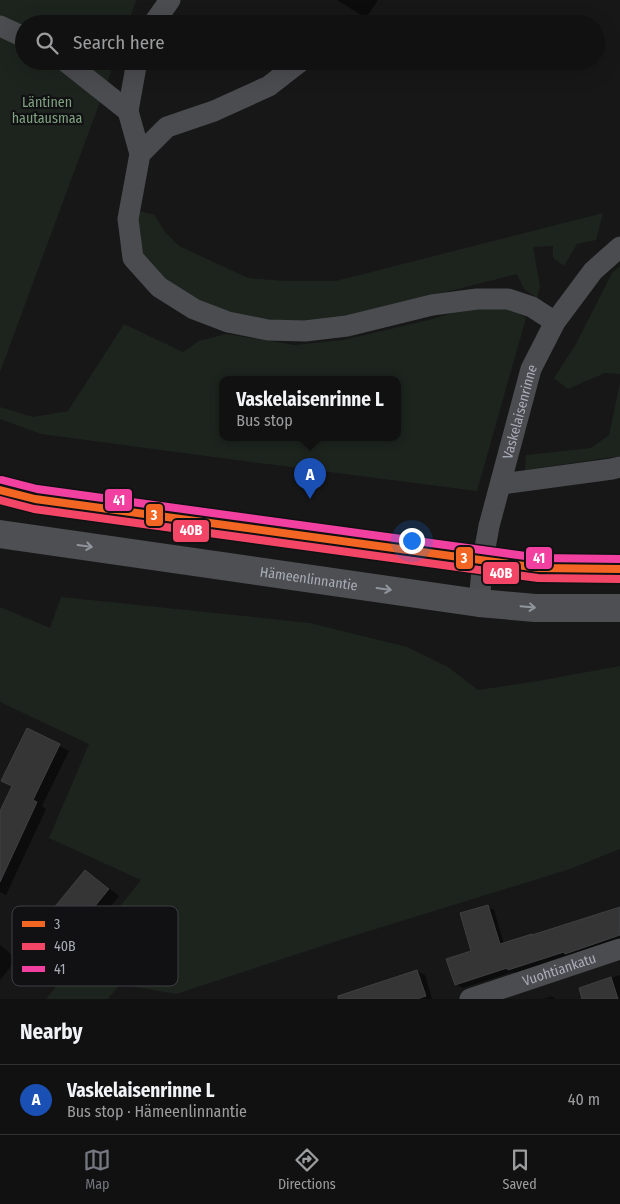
<!DOCTYPE html>
<meta charset="utf-8">
<style>
:root{--surface:#111;--page:#1a1a1a;--text:#f1f3f6;--muted:#9c9d9f;--line:#303131;--accent:#757880}
body{margin:0;font-family:"Fira Sans Condensed",sans-serif;background:var(--page);color:var(--text)}
.you{position:absolute;left:411px;top:540px;width:18px;height:18px;margin:-12px;border:4px solid #fff;border-radius:50%;background:#1a73e8;box-shadow:0 0 0 8px #1a73e833}
.badge{display:grid;place-items:center;width:32px;height:32px;border-radius:50%;background:var(--accent);color:#fff;font-size:16px;font-weight:700}
.pin{position:absolute;translate:-50% -41px;filter:drop-shadow(0 1px 2px #0008)}
.pin::after{content:'';position:absolute;top:26px;width:18px;height:15px;background:inherit;clip-path:polygon(0 0,100% 0,50% 100%)}
.popup{position:absolute;left:219px;top:376px;width:182px;height:65px;box-sizing:border-box;display:grid;place-content:center;border-radius:10px;background:var(--surface);filter:drop-shadow(0 1px 4px #0005);font-size:16px;white-space:nowrap;color:var(--muted)}
.popup b{font-size:19px;color:var(--text)}
.popup::after{content:'';position:absolute;left:50%;top:100%;margin-left:-10px;border:10px solid transparent;border-top-color:var(--surface)}
.list{margin:0;padding:0;list-style:none}
h2{display:flex;justify-content:space-between;align-items:center;height:65px;margin:0;padding:0 20px;font-size:21px}
h2 small{font-size:16px;font-weight:400;color:var(--muted)}
.list li{display:grid;grid-template-columns:32px 1fr auto;gap:15px;align-items:center;box-sizing:border-box;height:70px;padding:0 20px;border-top:1px solid var(--line)}
.list b{display:block;font-size:19px;white-space:nowrap}
.list p{margin:0;font-size:16px;white-space:nowrap;color:var(--muted)}
.list em{font-size:16px;font-style:normal;color:var(--muted)}
.icon{flex:none;width:28px;height:28px;fill:none;stroke:currentColor;stroke-width:2;stroke-linecap:round;stroke-linejoin:round}
.map{position:relative;flex:none;width:620px;height:999px;overflow:hidden}
.search{position:absolute;background:var(--surface);box-shadow:0 5px 20px #0002;left:15px;right:15px;top:15px;height:55px;display:flex;align-items:center;gap:12px;box-sizing:border-box;padding:0 18px;border-radius:28px;color:var(--muted);font-size:19px}
.sheet{height:135px;background:var(--surface)}
nav{display:flex;justify-content:space-around;align-items:center;box-sizing:border-box;height:70px;border-top:1px solid var(--line);background:var(--surface);font-size:14px;color:var(--muted)}
nav a{display:grid;justify-items:center;gap:2px}
nav .on{color:var(--accent)}
.map>svg:first-child{display:block}
.green{fill:#1d241e;fill-rule:evenodd}
.shadow{fill:#0007}
.building{fill:#353536;stroke:#3f4043}
.lines{fill:none;stroke-linecap:round;stroke-linejoin:round}
.minor{stroke:#4b4c50;stroke-width:21}
.major{stroke:#4d4f52;stroke-width:28}
.bus-1-casing{stroke:#111113;stroke-width:11}
.bus-2-casing{stroke:#111113;stroke-width:11}
.bus-3-casing{stroke:#111113;stroke-width:11}
.bus-1{stroke:#f26522;stroke-width:8}
.bus-2{stroke:#f34667;stroke-width:8}
.bus-3{stroke:#f240a1;stroke-width:8}
.oneway{stroke:#91969e}
.labels{text-anchor:middle;stroke-width:4.5;stroke-linejoin:round;paint-order:stroke}
.park-label{font-size:14px;fill:#7fa381;stroke:#111113}
.street-label{font-size:14px;fill:#a8adb8;stroke:#111113}
.key{fill:#111113;stroke:#3e4045;stroke-width:1}
.key-label{font-size:14px;fill:#a8adb8}
.line-badge{stroke:#111113;stroke-width:2}
.badge-label{font-size:14px;text-anchor:middle;font-weight:bold;fill:#fff}
</style>
<div class="map">
<svg width="620" height="999" viewBox="0 0 620 999">
<rect width="100%" height="100%" fill="#171717"/>
<g class="green">
<polygon points="0,0 136,0 128,24 24,24 24,61 115,61 0,372"/>
<polygon points="139,211 155,215 164,231 179,246 248,278 285,281 336,281 603,213 596,240 577,244 564,266 553,258 553,246 533,247 540,286 537,298 524,289 517,274 340,319 283,327 191,301 142,261 136,233"/>
<polygon points="620,266 620,374 605,373 568,389 554,378 576,344 612,273"/>
<path d="M 468,308 L 511,309 L 526,318 L 477,491 L 191,454 L 41,434 L 0,419 L 0,407 L 33,417 L 68,411 L 124,324 L 183,352 L 199,341 L 226,334 L 295,345 L 343,340 L 429,320 ZM 222,380 L 398,380 L 398,438 L 222,438 Z"/>
<polygon points="620,383 620,456 525,470 526,455 591,448 609,435"/>
<polygon points="61,597 310,623 407,647 448,667 478,690 538,681 620,666 620,849 570,869 340,940 176,994 120,984 108,999 46,999 141,880 49,838 89,744 0,702 0,607 50,628"/>
</g>
<g class="shadow">
<polygon points="337,0 378,0 366,18"/>
<polygon points="28,730 69,751 42,806 46,809 6,895 0,892 0,814 13,786"/>
<polygon points="85,871 96,878 119,896 60,968 49,961"/>
<polygon points="487,907 494,910 504,944 534,936 620,908 620,941 515,973 513,972 463,988 456,984 473,952"/>
<polygon points="0,945 17,959 0,980"/>
<polygon points="417,971 425,975 432,999 334,999"/>
<polygon points="620,975 620,999 584,999 580,988"/>
<polygon points="552,996 556,999 543,999"/>
</g>
<g class="building">
<polygon points="27,728 60,744 33,800 37,802 0,882 0,811 12,786 1,781"/>
<polygon points="85,870 109,889 49,962 25,943"/>
<polygon points="488,905 500,944 532,934 532,935 620,907 620,935 565,954 564,952 508,970 507,968 455,985 446,959 471,951 460,913"/>
<polygon points="417,970 426,996 417,999 338,999 338,996"/>
<polygon points="611,977 618,999 582,999 579,988"/>
</g>
<g class="lines">
<g class="minor">
<polyline points="153,24 170,0"/>
<polyline points="0,26 24,37"/>
<polyline points="65,61 128,111 140,154"/>
<polyline points="301,61 269,86 214,111 167,127 140,154 128,219 133,258 159,287 194,309 228,322 268,330 305,331 347,326 432,305 477,299 508,299 532,307 555,322"/>
<polyline points="128,111 137,61"/>
<polyline points="501,484 612,469 620,467"/>
<path id="s1" d="M 479,603 L 483,559 L 489,526 L 531,369 L 555,322 L 593,271 L 620,247"/>
<path id="s2" d="M 470,999 L 620,949"/>
</g>
<g class="major">
<polyline points="0,490 35,499 539,568 620,569"/>
<path id="s3" d="M 0,534 L 479,603 L 535,608 L 620,608"/>
</g>
<defs>
<polyline id="bus-1" points="0,490 35,499 539,568 620,569"/>
<polyline id="bus-2" points="0,500 34,509 538,578 620,579"/>
<polyline id="bus-3" points="2,480 37,489 540,558 620,559"/>
</defs>
<use href="#bus-1" class="bus-1-casing"/>
<use href="#bus-2" class="bus-2-casing"/>
<use href="#bus-3" class="bus-3-casing"/>
<use href="#bus-1" class="bus-1"/>
<use href="#bus-2" class="bus-2"/>
<use href="#bus-3" class="bus-3"/>
</g>
<defs><path id="oneway-shaft" d="M-6 0H5M1.5-3L5.5 0L1.5 3" fill="none" stroke-width="1.6" stroke-linecap="round" stroke-linejoin="round" transform="scale(1.25)"/></defs>
<g class="oneway">
<use href="#oneway-shaft" transform="translate(85 546) rotate(8)"/>
<use href="#oneway-shaft" transform="translate(384 589) rotate(8)"/>
<use href="#oneway-shaft" transform="translate(528 607) rotate(5)"/>
</g>
<g class="labels">
<g class="park-label">
<text x="47" y="107">Läntinen<tspan x="47" dy="16">hautausmaa</tspan></text>
</g>
<g class="street-label">
<text dy="5" stroke="none"><textPath href="#s1" startOffset="196">Vaskelaisenrinne</textPath></text>
<text dy="5" stroke="none"><textPath href="#s3" startOffset="312">Hämeenlinnantie</textPath></text>
<text dy="5" stroke="none"><textPath href="#s2" startOffset="94">Vuohtiankatu</textPath></text>
</g>
</g>
<rect x="12" y="906" width="166" height="80" rx="8" class="key"/>
<rect x="22" y="921" width="23" height="6" fill="#f26522"/>
<rect x="22" y="943" width="23" height="7" fill="#f34667"/>
<rect x="22" y="966" width="23" height="6" fill="#f240a1"/>
<g class="key-label">
<text x="54" y="929">3</text>
<text x="54" y="951">40B</text>
<text x="54" y="974">41</text>
</g>
<g class="line-badge">
<rect x="104" y="488" width="29" height="24" rx="5" fill="#f240a1"/>
<rect x="145" y="503" width="19" height="24" rx="5" fill="#f26522"/>
<rect x="172" y="519" width="38" height="24" rx="5" fill="#f34667"/>
<rect x="455" y="546" width="19" height="24" rx="5" fill="#f26522"/>
<rect x="525" y="546" width="28" height="24" rx="5" fill="#f240a1"/>
<rect x="482" y="561" width="38" height="24" rx="5" fill="#f34667"/>
</g>
<g class="badge-label">
<text x="119" y="505">41</text>
<text x="154" y="520">3</text>
<text x="191" y="535">40B</text>
<text x="464" y="563">3</text>
<text x="539" y="563">41</text>
<text x="501" y="578">40B</text>
</g>
</svg>
<div class="you"></div>
<div class="pin badge" style="left:310px;top:499px;background:#1a4fb4">A</div>
<div class="popup"><b>Vaskelaisenrinne L</b>Bus stop</div>
<div class="search"><svg class="icon" aria-label="search" viewBox="0 0 24 24"><circle cx="10" cy="10" r="6"/><path d="M15 15l6 6"/></svg>Search here</div>
</div>
<section class="sheet">
<h2>Nearby<small></small></h2>
<ul class="list">
<li><span class="badge" style="background:#1a4fb4">A</span><div><b>Vaskelaisenrinne L</b><p>Bus stop · Hämeenlinnantie</p></div><em>40 m</em></li>
</ul>
</section>
<nav>
<a class="on"><svg class="icon" aria-label="map" viewBox="0 0 24 24"><path d="M3 6l6-2 6 2 6-2v14l-6 2-6-2-6 2zM9 4v14M15 6v14"/></svg>Map</a>
<a><svg class="icon" aria-label="directions" viewBox="0 0 24 24"><path d="M12 3l9 9-9 9-9-9zM9 14v-3h6M13 9l2 2-2 2"/></svg>Directions</a>
<a><svg class="icon" aria-label="saved" viewBox="0 0 24 24"><path d="M7 4h10v16l-5-4-5 4z"/></svg>Saved</a>
</nav>
